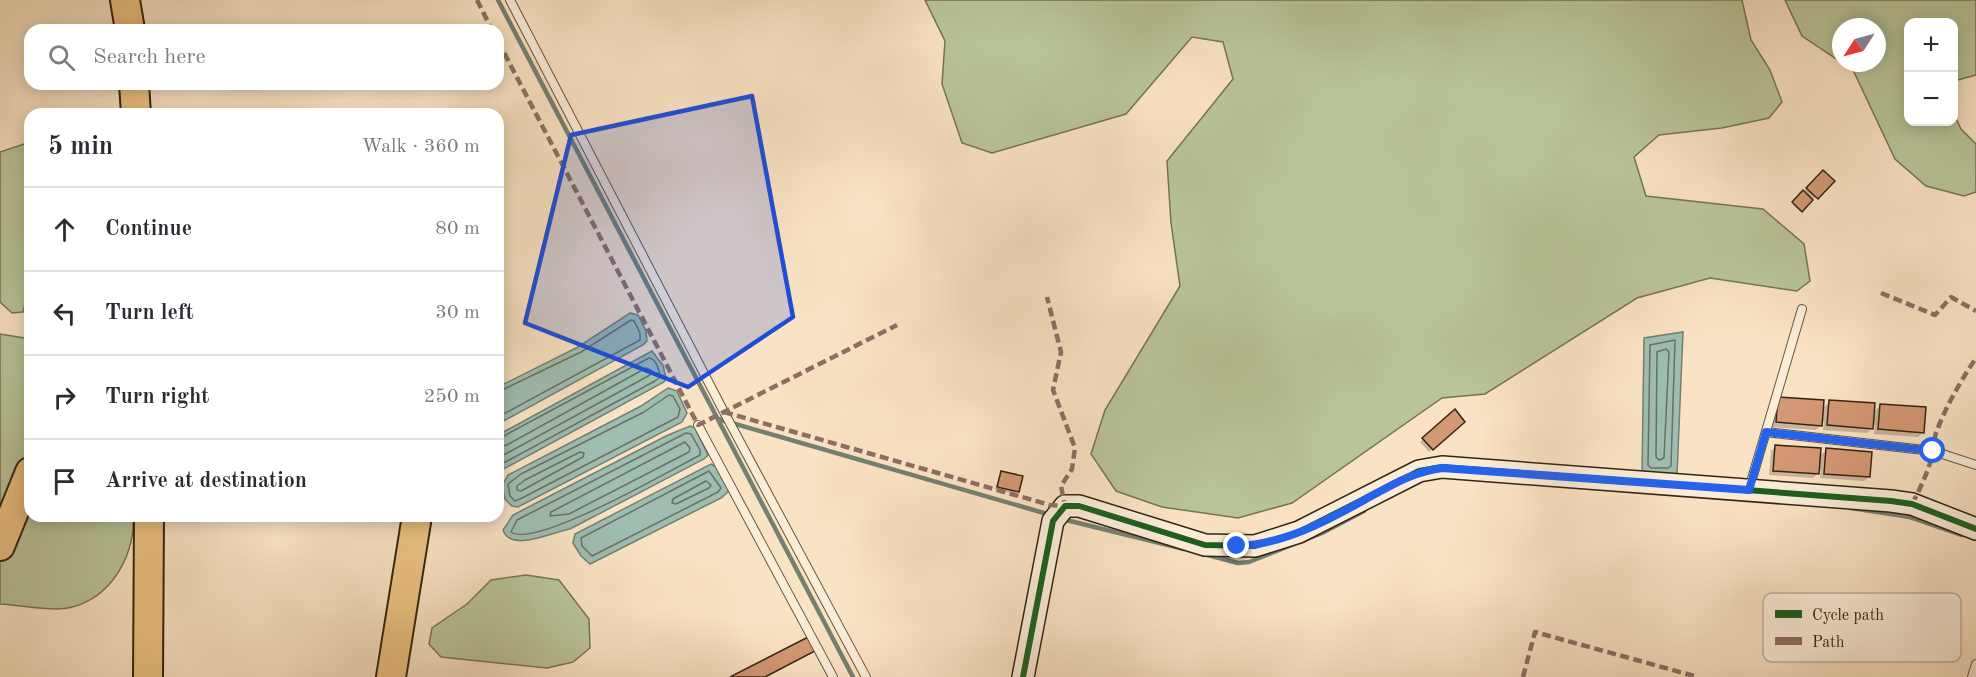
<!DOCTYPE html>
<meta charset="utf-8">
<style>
:root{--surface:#fff;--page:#f7f7f7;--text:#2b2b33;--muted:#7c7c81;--line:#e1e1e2}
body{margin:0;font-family:"Old Standard TT",serif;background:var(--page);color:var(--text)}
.controls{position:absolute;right:18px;top:18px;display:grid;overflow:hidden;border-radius:12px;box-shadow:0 3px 15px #0003}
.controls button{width:54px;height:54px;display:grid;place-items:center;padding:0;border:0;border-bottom:2px solid var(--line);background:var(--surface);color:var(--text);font:30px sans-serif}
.compass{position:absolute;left:1832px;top:18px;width:54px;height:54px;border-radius:50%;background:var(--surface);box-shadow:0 3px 15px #0003;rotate:234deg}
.stop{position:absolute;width:18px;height:18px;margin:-14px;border:4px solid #2563eb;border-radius:50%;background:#fff}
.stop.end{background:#2563eb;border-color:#fff;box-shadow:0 2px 6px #0008}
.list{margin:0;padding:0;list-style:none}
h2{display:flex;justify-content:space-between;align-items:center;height:78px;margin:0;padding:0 24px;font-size:26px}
h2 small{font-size:20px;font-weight:400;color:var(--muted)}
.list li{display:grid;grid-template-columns:39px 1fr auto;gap:18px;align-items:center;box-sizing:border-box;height:84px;padding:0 24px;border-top:2px solid var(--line)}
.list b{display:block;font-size:22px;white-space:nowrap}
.list em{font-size:20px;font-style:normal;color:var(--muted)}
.icon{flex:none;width:33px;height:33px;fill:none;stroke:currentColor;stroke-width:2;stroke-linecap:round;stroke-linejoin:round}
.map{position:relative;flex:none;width:1976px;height:677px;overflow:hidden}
.search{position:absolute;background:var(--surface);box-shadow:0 3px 15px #0003;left:24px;top:24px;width:480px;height:66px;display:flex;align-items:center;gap:15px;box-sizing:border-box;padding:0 21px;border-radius:18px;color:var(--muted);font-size:22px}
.panel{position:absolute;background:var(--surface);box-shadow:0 3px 15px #0003;left:24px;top:108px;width:480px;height:414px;border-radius:18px}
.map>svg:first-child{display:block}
.green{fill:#b9c599;stroke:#767456;stroke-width:1.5}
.water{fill:#9ebeb2;stroke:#748072;stroke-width:1.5}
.shadow{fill:#0003}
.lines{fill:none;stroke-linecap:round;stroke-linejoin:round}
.shore{stroke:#697162;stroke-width:1.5}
.stream{stroke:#748072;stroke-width:4.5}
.building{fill:#d49874;stroke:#342412;stroke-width:1.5}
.lane-casing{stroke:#66543e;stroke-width:10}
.secondary-casing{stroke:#342412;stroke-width:24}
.highway-casing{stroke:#342412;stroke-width:32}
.lane{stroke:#fcedd9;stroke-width:8}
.secondary{stroke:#fcedd9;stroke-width:21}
.highway{stroke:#edc282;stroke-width:28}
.quiet{stroke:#8d6e63;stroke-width:4.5;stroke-dasharray:9 4.5;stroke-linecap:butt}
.cycleway-casing{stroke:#fcedd9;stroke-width:10}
.cycleway{stroke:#1b5e20;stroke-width:6}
.route{stroke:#2563eb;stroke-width:8}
.marked{fill:#1d4ed8;fill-opacity:0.2;stroke:#1d4ed8;stroke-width:4.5;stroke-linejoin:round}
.key{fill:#fcedd9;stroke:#c0b19d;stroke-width:1.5}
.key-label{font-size:16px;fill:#342412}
</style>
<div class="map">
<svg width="1976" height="677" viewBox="0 0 1976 677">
<rect width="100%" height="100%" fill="#fae3c4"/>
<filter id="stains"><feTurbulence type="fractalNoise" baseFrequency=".00333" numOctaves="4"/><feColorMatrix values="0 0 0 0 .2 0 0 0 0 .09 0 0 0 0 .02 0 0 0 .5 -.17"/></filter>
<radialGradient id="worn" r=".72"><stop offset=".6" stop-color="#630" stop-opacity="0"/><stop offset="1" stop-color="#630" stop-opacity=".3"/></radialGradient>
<g class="green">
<polygon points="925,0 1742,0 1751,40 1770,70 1782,102 1769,118 1722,128 1659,135 1634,157 1646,196 1763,209 1804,244 1810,281 1797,291 1710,278 1637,298 1485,394 1442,398 1292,503 1238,518 1162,507 1116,491 1091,454 1105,410 1180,286 1171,223 1167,161 1233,79 1223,42 1192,37 1126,114 992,153 962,143 942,84 945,41"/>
<polygon points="1785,0 1976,0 1976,75 1954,81 1954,22 1908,22 1908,122 1954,122 1954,114 1961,129 1976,144 1976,192 1964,196 1926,186 1895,159 1853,70 1842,63 1877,63 1877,27 1841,27 1841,62 1802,36"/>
<polygon points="30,142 30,298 26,300 23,312 12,313 0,302 0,152"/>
<path d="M 0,334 L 30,339 L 30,516 L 133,516 C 136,560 104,609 56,609 C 37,609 18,605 0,604 Z"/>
<polygon points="526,575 559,580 589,619 590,648 573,662 547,668 441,657 429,644 432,628 467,604 491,580"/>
</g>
<g class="water">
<polygon points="630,313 638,315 646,331 647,341 643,345 498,424 498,387 578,347"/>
<polygon points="1683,332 1677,475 1642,473 1644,338"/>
<polygon points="652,351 663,365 666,378 664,382 498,472 498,435"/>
<polygon points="668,388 677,391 687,413 682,422 518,507 512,506 505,499 502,486 508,475 641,406"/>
<path d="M 690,426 L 695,428 L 708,455 L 704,459 L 570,529 C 552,532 511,553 503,530 L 513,515 L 666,436 Z"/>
<polygon points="711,464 716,467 728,489 728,492 721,498 590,564 581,556 573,543 575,534"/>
</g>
<g class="shadow">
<polygon points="1823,172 1833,181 1800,211 1792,204"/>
<polygon points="1830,401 1873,413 1881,405 1923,432 1918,437 1874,434 1875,425 1867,433 1823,430 1824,422 1816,430 1772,427 1774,403 1822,409"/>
<polygon points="1454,411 1463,422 1429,452 1420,442"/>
<polygon points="1775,447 1819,457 1826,450 1869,477 1864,481 1820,478 1821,470 1813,478 1769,475 1771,451"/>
<polygon points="1001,473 1017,491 1014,494 995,489"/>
<polygon points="814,651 767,677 733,677"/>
</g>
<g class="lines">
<g class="shore">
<polygon points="1675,340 1671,466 1668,468 1651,468 1648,465 1650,345"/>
<polygon points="1666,349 1669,352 1664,458 1659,460 1656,457 1657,352"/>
<polyline points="498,392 581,352 631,320 634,321 640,333 640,340 498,417"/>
<polygon points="669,395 673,396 680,409 678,417 522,498 515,501 510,496 508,484 521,474 644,412"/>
<path d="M 686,433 L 691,434 L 700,450 L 700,455 C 671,470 535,549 511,532 L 517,520 Z"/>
<path d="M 498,439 L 649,358 C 656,359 659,370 660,377 L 655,381 L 498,466"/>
<polygon points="685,442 690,448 689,452 569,514 550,516 551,512"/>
<polyline points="498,447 507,445 646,368 651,370 650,375 498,458"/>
<polygon points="580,452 584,453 583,457 521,491 517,490 517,486 525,480"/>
<polygon points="709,471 721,488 718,492 592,556 582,546 581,538"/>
<polygon points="706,481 711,485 709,488 676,504 672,503 673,499"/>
</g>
<g class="stream">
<polyline points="498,0 853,677"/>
<polyline points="718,419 1051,515"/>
<polyline points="1851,508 1910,517 1962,535"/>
<polyline points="1062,519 1184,549"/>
<polyline points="1204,554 1238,563 1249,562 1322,533 1364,511"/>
</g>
</g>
<g class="building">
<polygon points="1823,170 1835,181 1818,199 1806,188"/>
<polygon points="1803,190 1813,200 1802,212 1792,202"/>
<polygon points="1778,397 1824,400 1822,426 1776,422"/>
<polygon points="1829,400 1875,403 1873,429 1827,425"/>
<polygon points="1880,404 1926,407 1924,433 1878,429"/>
<polygon points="1455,409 1465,422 1433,450 1422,438"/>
<polygon points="1775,445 1821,448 1819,474 1773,471"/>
<polygon points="1826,448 1872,452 1870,477 1824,474"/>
<polygon points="1001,471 1023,476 1019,492 997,487"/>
<polygon points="808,637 815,651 765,677 730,677"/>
</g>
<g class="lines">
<defs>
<g id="lane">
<polyline points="510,0 724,412 866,677"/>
<polyline points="698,425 833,677"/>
<polyline points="1766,432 1933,451 1976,465"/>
<polyline points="1749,489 1802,309"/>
<polyline points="1972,677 1976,664"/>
</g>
<polyline id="secondary" points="1023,677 1053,521 1065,506 1079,506 1205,545 1255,546 1299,532 1419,471 1442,467 1891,501 1912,504 1976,529"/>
<g id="highway">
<polyline points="125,0 130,30"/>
<polyline points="134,84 136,114"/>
<polyline points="0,546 30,472"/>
<polyline points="148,677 149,516"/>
<polyline points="391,677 417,516"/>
</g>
</defs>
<use href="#lane" class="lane-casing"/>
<use href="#secondary" class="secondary-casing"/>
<use href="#highway" class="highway-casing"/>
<use href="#lane" class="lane"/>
<use href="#secondary" class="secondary"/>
<use href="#highway" class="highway"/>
<g class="quiet">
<polyline points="477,0 492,30"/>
<polyline points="498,41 698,425 897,325"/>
<polyline points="1881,293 1935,315 1951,297 1976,311"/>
<polyline points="724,412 1050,505 1065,506 1061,486 1072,469 1075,448 1053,390 1061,352 1047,297"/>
<path d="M 1912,504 C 1921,487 1929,470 1933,452 C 1934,445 1934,439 1936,433 C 1946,406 1960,382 1976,358"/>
<polyline points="1523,677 1535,632 1698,677"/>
</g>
<defs>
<polyline id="cycleway" points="1023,677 1053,521 1065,506 1079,506 1205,545 1255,546 1299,532 1419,471 1442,467 1891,501 1912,504 1976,529"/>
</defs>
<use href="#cycleway" class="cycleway-casing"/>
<use href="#cycleway" class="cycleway"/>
</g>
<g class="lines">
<path class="route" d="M 1237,546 C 1282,545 1327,521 1366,499 C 1392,485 1412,472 1442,468 L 1749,490 L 1766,432 L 1933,451"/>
</g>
<path class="marked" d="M 752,96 L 793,317 L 688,387 L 525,323 L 571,135 Z"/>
<rect x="1763" y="593" width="198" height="69" rx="9" class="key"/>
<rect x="1775" y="610" width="27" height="8" fill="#1b5e20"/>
<rect x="1775" y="637" width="27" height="8" fill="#8d6e63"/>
<g class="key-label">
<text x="1812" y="620">Cycle path</text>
<text x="1812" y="647">Path</text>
</g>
<rect width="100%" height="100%" filter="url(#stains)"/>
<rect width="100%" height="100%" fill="url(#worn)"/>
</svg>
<div class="controls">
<button>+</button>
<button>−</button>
</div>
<svg class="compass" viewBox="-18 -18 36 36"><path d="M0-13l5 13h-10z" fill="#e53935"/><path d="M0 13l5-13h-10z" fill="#7c7c81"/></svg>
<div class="stop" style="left:1933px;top:451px"></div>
<div class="stop end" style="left:1237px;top:546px"></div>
<div class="search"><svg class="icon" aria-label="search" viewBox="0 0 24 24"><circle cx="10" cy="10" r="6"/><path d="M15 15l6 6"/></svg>Search here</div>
<section class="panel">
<h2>5 min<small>Walk · 360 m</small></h2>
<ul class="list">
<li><svg class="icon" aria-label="ahead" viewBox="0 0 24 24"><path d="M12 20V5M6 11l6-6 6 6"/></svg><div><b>Continue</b></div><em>80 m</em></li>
<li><svg class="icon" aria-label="left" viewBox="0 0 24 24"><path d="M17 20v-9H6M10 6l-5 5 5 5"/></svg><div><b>Turn left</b></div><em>30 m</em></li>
<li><svg class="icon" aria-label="right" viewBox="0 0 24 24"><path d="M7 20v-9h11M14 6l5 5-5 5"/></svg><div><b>Turn right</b></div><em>250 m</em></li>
<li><svg class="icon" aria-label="arrive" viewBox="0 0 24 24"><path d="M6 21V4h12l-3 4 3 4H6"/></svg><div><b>Arrive at destination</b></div></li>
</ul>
</section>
</div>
